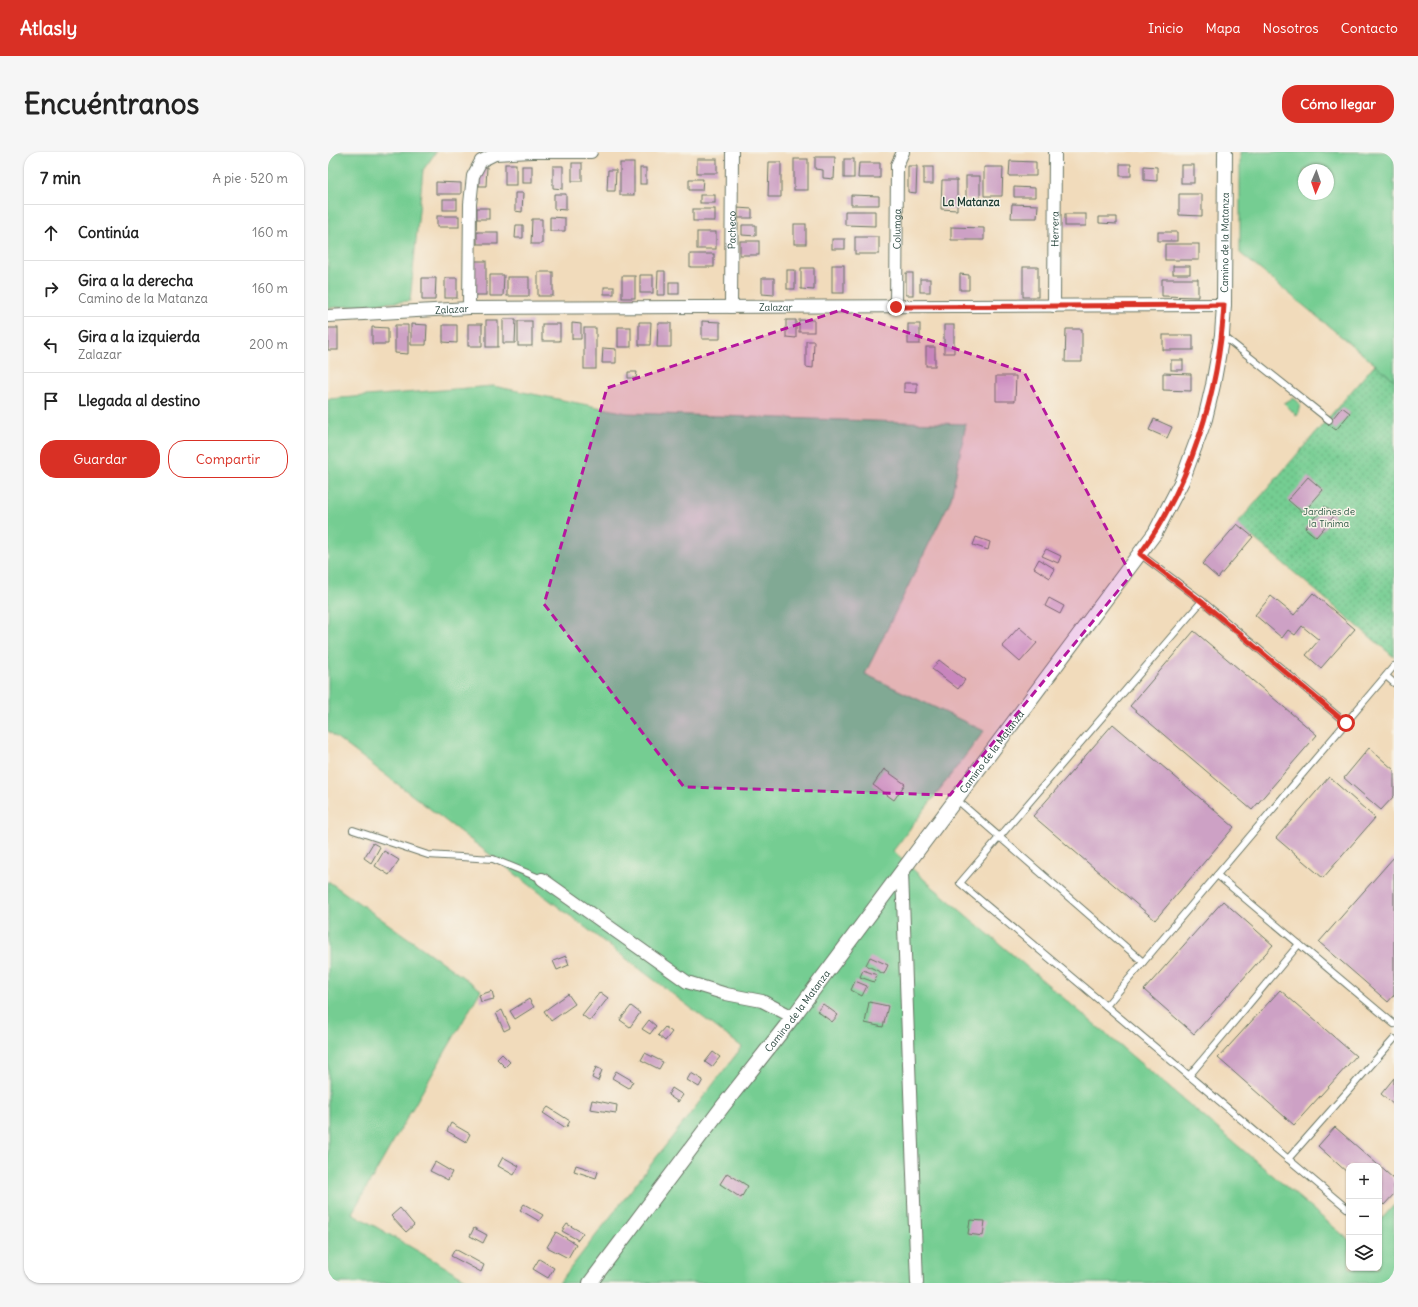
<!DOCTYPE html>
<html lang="es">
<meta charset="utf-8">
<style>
:root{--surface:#fff;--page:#f6f6f6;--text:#222;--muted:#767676;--line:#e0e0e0;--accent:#d93025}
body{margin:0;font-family:Delius,sans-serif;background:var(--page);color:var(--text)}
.controls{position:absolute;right:12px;bottom:12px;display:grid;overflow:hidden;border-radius:8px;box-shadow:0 1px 3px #0004}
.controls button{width:36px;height:36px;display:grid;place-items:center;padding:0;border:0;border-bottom:1px solid var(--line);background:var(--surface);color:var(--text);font:20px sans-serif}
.compass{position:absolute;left:970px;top:12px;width:36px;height:36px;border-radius:50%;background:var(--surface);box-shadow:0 1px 3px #0004;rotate:182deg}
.stop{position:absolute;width:12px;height:12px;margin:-9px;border:3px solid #d93025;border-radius:50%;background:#fff}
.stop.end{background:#d93025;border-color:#fff;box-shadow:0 1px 4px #0008}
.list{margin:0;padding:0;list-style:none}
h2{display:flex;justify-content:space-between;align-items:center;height:52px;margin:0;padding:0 16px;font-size:17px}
h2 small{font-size:13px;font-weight:400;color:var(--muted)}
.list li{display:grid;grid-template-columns:26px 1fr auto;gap:12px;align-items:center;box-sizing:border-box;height:56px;padding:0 16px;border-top:1px solid var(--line)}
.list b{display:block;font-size:15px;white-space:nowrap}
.list p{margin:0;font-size:13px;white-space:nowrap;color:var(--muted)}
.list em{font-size:13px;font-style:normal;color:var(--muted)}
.actions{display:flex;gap:8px;padding:12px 16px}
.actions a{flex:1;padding:9px 0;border:1px solid var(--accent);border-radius:16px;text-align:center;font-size:14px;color:var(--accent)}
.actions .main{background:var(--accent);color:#fff}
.icon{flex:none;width:22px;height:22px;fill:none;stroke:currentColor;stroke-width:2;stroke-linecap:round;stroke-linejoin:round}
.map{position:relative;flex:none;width:1066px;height:1131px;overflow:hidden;border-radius:16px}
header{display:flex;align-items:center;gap:24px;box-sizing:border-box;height:56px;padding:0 20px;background:var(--accent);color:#fff}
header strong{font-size:19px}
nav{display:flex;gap:22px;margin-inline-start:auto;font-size:14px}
.intro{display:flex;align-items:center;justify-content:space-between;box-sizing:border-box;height:96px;padding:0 24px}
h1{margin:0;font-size:28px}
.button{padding:10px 18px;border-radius:16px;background:var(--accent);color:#fff;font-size:14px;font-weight:700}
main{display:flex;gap:24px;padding:0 24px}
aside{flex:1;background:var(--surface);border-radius:16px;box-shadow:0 1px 3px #0004}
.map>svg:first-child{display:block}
.grass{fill:#75cd92;stroke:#4a8563;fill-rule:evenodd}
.park{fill:url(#park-dots);stroke:#4a8563}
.building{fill:#cda1c5}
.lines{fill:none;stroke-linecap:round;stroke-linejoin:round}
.service-casing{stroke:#687463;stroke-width:8}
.minor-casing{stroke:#687463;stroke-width:14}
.tertiary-casing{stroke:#687463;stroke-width:16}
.service{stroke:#fff;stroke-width:6}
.minor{stroke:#fff;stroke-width:12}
.tertiary{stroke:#fff;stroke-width:14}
.route{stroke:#d93025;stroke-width:5}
.marked{fill:#b5179e;fill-opacity:0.2;stroke:#b5179e;stroke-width:3;stroke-dasharray:8 5;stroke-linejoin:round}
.labels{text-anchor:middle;stroke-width:3;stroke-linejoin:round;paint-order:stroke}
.street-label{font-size:10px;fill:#1f3d34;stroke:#f7f3e8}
.park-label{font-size:10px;fill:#305a47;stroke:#f7f3e8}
.neighbourhood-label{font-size:11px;font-weight:bold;fill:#1f3d34;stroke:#f7f3e8}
</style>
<header>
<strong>Atlasly</strong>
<nav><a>Inicio</a><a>Mapa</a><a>Nosotros</a><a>Contacto</a></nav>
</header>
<div class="intro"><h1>Encuéntranos</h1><a class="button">Cómo llegar</a></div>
<main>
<aside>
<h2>7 min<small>A pie · 520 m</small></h2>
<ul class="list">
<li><svg class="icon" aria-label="ahead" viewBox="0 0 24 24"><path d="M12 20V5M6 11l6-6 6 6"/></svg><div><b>Continúa</b></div><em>160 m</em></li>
<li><svg class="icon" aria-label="right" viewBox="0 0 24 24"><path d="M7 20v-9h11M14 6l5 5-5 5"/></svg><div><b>Gira a la derecha</b><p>Camino de la Matanza</p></div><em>160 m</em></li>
<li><svg class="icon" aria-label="left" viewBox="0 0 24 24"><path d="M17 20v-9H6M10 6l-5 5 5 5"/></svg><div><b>Gira a la izquierda</b><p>Zalazar</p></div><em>200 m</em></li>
<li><svg class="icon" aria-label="arrive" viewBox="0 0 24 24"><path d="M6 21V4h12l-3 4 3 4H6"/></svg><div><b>Llegada al destino</b></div></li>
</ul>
<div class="actions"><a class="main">Guardar</a><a>Compartir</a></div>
</aside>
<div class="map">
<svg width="1066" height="1131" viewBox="0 0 1066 1131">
<defs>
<pattern id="park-dots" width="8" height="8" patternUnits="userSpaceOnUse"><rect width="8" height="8" fill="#75cd92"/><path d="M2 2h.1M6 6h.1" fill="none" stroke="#5fa878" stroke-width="1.8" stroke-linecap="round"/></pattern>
</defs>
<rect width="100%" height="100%" fill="#f7f3e8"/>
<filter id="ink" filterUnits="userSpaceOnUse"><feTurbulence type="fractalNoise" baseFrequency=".025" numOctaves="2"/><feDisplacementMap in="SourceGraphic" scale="8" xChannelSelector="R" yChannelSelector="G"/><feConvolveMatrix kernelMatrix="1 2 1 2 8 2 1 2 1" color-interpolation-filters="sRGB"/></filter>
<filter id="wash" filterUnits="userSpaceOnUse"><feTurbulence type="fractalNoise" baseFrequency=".012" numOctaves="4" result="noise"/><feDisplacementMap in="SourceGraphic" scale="16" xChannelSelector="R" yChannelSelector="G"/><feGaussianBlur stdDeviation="0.9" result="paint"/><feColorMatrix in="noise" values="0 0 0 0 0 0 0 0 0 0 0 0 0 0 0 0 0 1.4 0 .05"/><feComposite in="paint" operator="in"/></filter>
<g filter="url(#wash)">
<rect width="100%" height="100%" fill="#f1dbbb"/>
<g class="grass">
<polygon points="0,0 108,0 95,18 82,149 0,156"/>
<path d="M 912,0 L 1066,0 L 1066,228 L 912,101 ZM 976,18 L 1000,18 L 1000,42 L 976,42 Z"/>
<polygon points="165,234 299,261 638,272 623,347 537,522 656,579 565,699 600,731 1021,1088 1021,1116 1051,1116 1051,1070 1066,1053 1066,1131 231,1131 414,895 0,579 0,247"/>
<path d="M 965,246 C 974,251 974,255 969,264 L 956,251 Z"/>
<polygon points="0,729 153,838 24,1061 145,1131 0,1131"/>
</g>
<polygon class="park" points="1047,212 1066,228 1066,505 909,372"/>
<g id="blocks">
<g class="building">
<polygon points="487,5 507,5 506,27 495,26 495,18 487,17"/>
<rect x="369" y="7" width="20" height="14"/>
<rect x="466" y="7" width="14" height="31"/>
<rect x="516" y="7" width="10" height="19"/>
<polygon points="682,9 708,10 708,24 681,24"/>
<polygon points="441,10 453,10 453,45 440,45"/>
<rect x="244" y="11" width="10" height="18"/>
<rect x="292" y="11" width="14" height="32"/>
<polygon points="531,11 552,11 552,26 530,26"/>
<rect x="177" y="12" width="11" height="21"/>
<rect x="792" y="12" width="11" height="12"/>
<rect x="853" y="13" width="13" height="18"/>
<rect x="194" y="14" width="10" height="17"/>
<polygon points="225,14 235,14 235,37 225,36"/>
<polygon points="580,14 589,14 588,41 580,40"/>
<polygon points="816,14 829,15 829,29 816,28"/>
<polygon points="151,15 159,15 158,34 151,34"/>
<rect x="596" y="15" width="9" height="17"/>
<polygon points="656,15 675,15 674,44 656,44"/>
<rect x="312" y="16" width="6" height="16"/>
<polygon points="280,18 288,18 287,39 279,39"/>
<rect x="638" y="24" width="14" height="23"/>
<polygon points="361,27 375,27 374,38 361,38"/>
<polygon points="614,28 629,28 629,58 613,57"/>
<polygon points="108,30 133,31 133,42 108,42"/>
<polygon points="686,35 707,36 707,45 686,45"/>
<polygon points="187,41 195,41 194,60 187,59"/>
<polygon points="226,42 238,42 238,58 226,57"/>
<polygon points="851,42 874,42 874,64 851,63"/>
<rect x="372" y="43" width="15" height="8"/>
<polygon points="523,43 551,44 551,53 523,53"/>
<rect x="115" y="47" width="14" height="11"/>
<polygon points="684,52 710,53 709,66 683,66"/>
<rect x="149" y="56" width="12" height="11"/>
<polygon points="409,56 424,57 424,66 409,66"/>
<rect x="365" y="57" width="22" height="12"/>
<polygon points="517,59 547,59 547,74 517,73"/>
<rect x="737" y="62" width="21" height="12"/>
<rect x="109" y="64" width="22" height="11"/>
<polygon points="222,65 237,66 237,79 222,79"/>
<polygon points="771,65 789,65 789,72 771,71"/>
<polygon points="204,67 214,67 214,92 203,92"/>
<rect x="466" y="72" width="12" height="20"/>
<polygon points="188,73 195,73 195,86 187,86"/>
<polygon points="414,73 428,73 428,84 414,83"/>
<polygon points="623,75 656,76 656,88 623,88"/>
<rect x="149" y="80" width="21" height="12"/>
<rect x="369" y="80" width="19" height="17"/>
<rect x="830" y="80" width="19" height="9"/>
<rect x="527" y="85" width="24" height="17"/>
<rect x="504" y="87" width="13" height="10"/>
<rect x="412" y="89" width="19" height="14"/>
<rect x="837" y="92" width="34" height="16"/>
<rect x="362" y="102" width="24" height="13"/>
<rect x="146" y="109" width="12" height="34"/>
<rect x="504" y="113" width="12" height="28"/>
<rect x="845" y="114" width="17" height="8"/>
<rect x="695" y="115" width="15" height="30"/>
<polygon points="473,116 486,116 486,138 473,137"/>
<rect x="459" y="118" width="8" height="19"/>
<polygon points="330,119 337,119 337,143 329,143"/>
<rect x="210" y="120" width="15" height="24"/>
<rect x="578" y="121" width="7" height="22"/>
<polygon points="632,122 641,123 641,138 632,138"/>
<polygon points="162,123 176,123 175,144 162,144"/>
<rect x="312" y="123" width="13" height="18"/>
<rect x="294" y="124" width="13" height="22"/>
<rect x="179" y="125" width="22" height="19"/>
<polygon points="94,126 108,126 107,148 94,148"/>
<rect x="117" y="126" width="12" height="20"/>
<polygon points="434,126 446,126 446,143 434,142"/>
<rect x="592" y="127" width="10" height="13"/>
<polygon points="834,127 870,127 870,145 834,144"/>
<rect x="341" y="130" width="10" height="12"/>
<rect x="276" y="135" width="10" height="7"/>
<polygon points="175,167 188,167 187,191 175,191"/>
<rect x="158" y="168" width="12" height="27"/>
<polygon points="458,168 468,168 468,186 458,185"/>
<rect x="471" y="168" width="15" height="12"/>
<rect x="190" y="169" width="14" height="25"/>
<polygon points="374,169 392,170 392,187 374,187"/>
<polygon points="311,170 323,170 322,193 311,193"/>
<polygon points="244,171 253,172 253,187 244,187"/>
<polygon points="330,171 343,171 343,195 329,195"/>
<polygon points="83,172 99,173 98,193 83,193"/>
<rect x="140" y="172" width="14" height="22"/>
<rect x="214" y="172" width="18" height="17"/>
<rect x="580" y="172" width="12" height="20"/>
<polygon points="67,173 80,173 80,202 67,201"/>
<polygon points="115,173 129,173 129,191 115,190"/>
<rect x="616" y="173" width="10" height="28"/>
<polygon points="44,175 60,176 60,192 44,192"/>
<rect x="290" y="175" width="13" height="20"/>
<rect x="0" y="176" width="10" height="22"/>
<rect x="256" y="176" width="12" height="41"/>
<polygon points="738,177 754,177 754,210 737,210"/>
<rect x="835" y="183" width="30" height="15"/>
<polygon points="478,189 486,189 485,216 478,215"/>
<rect x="598" y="195" width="9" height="19"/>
<polygon points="275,196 288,197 288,211 274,211"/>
<rect x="843" y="208" width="12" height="10"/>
<polygon points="300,220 309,220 308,226 300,226"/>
<polygon points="835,221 863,222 863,239 835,238"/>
<polygon points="668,224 688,224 687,249 668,249"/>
<polygon points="576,231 589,231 589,241 576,240"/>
<polygon points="1014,255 1022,261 1008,278 1000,272"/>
<polygon points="826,267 844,275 839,286 821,278"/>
<polygon points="980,325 995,338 975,361 960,348"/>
<polygon points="997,354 1007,363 988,385 977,376"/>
<polygon points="909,372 925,385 890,426 874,412"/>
<polygon points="648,385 662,390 660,398 645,393"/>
<polygon points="718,397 733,404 730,411 714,404"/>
<polygon points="711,407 727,417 722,426 706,416"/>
<polygon points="985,441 1027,477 993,516 978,503 991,488 974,474 967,483 960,478 954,486 927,463 943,444 966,463"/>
<polygon points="721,446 736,454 732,462 717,454"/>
<polygon points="691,475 709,491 692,510 674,494"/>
<polygon points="866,479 989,583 924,658 802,554"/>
<polygon points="611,508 637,528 630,537 604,517"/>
<polygon points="785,572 906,675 827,768 705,664"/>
<polygon points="1041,596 1066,618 1066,644 1053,658 1016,626"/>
<polygon points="556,617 577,632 566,648 545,633"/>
<polygon points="1001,625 1047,666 995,726 948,686"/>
<polygon points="45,691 52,695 43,711 36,706"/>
<polygon points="56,699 71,708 61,723 47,714"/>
<polygon points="1066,705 1066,843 1060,850 991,790"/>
<polygon points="895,749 945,793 866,882 816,838"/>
<polygon points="238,804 241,813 229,818 225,809"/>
<polygon points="542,805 560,813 556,822 538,813"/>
<polygon points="535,818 549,823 546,830 532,825"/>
<polygon points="527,829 539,834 534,844 523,838"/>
<polygon points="952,838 1028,904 966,973 890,906"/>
<polygon points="164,839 166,847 153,850 151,843"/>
<polygon points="272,840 280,846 262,869 254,863"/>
<polygon points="240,842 247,852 223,869 216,859"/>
<polygon points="201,847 206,855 187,867 182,859"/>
<polygon points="541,850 560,854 555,875 537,871"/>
<polygon points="495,852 510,863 504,870 489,859"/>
<polygon points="303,854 312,861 302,875 292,868"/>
<polygon points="174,858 182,876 176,879 168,861"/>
<polygon points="321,868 328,874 322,882 314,877"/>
<polygon points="337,875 344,880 337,889 330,883"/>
<polygon points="385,900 392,905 384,915 377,910"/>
<polygon points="317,901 335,910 331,917 313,908"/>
<polygon points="174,902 182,910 177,915 169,907"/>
<polygon points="268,915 274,918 270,929 264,926"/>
<polygon points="288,919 305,929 301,936 284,926"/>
<polygon points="363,921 375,928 371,935 359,928"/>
<polygon points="1066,926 1066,953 1053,942"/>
<polygon points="344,936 355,943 350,950 340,943"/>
<polygon points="264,948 289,953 288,961 262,957"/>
<polygon points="220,955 242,969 238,976 215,961"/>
<polygon points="123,971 142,982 138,990 119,979"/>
<polygon points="1007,975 1066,1027 1066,1042 1056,1053 1051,1048 1051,1014 1021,1014 1021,1022 990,994"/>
<polygon points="175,1005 191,1014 186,1023 170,1014"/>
<polygon points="107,1010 124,1020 120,1028 102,1019"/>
<polygon points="248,1013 270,1020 268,1026 246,1019"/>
<polygon points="399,1021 420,1034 413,1046 392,1032"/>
<polygon points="196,1052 215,1063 211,1069 192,1058"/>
<polygon points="72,1056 86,1073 78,1080 63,1064"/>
<polygon points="642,1068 657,1069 655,1084 640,1082"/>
<polygon points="239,1072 255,1081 250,1088 234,1079"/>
<polygon points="146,1076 159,1083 155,1091 142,1084"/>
<polygon points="228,1080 248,1092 240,1106 219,1095"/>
<polygon points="127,1097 156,1113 153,1120 123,1104"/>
<polygon points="211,1107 226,1116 220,1126 205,1117"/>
</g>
</g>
</g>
<g filter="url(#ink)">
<use href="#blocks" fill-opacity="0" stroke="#687463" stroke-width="1"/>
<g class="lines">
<defs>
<g id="service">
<polyline points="894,183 1001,268"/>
<polyline points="812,402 874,449"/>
<polyline points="1058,524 1066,531"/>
<polyline points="628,647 815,810"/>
<polyline points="25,678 100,703 165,707 214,727"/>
<polyline points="889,723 1066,872"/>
<polyline points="778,854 632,731 874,449 1018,571"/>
<polyline points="861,924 971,792"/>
<polyline points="960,1007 1066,887"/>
<polyline points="1021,1058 778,854 1066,514"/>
</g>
<g id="minor">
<path id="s1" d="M 726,154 L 727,0"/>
<path id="s2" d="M 403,155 L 404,0"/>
<path id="s3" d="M 568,155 L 569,13 L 575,0"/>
<polyline points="141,156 142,52 145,24 153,9 167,2 204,0 263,0"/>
<path id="s4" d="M 0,164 L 141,156 L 896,153"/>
<polyline points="574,720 589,1131"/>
<polyline points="214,727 359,830 398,842 434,849 465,865"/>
</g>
<g id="tertiary">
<path id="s5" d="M 262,1131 L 395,954 L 465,865 L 827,381 L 854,329 L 877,267 L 885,233 L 894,183 L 896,153 L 897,0"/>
</g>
</defs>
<use href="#service" class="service-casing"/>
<use href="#minor" class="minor-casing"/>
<use href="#tertiary" class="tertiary-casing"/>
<use href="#service" class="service"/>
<use href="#minor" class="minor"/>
<use href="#tertiary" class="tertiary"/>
</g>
</g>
<g class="lines" filter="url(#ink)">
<path class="route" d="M 568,155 L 896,153 C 891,240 863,332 812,402 L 874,450 L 1018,571"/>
</g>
<path class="marked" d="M 513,158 L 696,220 L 803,423 L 622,643 L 356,635 L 216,452 L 279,236 Z"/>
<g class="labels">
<g class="street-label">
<text dy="4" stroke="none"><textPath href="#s3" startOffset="78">Columga</textPath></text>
<text dy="4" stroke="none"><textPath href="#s1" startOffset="77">Herrera</textPath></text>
<text dy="4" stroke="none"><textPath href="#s2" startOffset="77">Pacheco</textPath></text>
<text dy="4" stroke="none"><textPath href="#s5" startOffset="1242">Camino de la Matanza</textPath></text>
<text dy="4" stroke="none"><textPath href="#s4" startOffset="448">Zalazar</textPath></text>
<text dy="4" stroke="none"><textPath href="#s4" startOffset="124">Zalazar</textPath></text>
<text dy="4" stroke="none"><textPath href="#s5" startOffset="666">Camino de la Matanza</textPath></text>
<text dy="4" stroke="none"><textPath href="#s5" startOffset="342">Camino de la Matanza</textPath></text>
</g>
<g class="park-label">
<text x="1001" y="363">Jardines de<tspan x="1001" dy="12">la Tínima</tspan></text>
</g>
<g class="neighbourhood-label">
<text x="643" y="54">La Matanza</text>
</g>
</g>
</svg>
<div class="controls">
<button>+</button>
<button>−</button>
<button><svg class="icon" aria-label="layers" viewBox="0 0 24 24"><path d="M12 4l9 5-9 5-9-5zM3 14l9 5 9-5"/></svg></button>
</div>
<svg class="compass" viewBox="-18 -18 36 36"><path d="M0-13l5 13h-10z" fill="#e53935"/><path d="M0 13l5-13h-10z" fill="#767676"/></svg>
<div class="stop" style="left:1018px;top:571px"></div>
<div class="stop end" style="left:568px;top:155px"></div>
</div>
</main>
